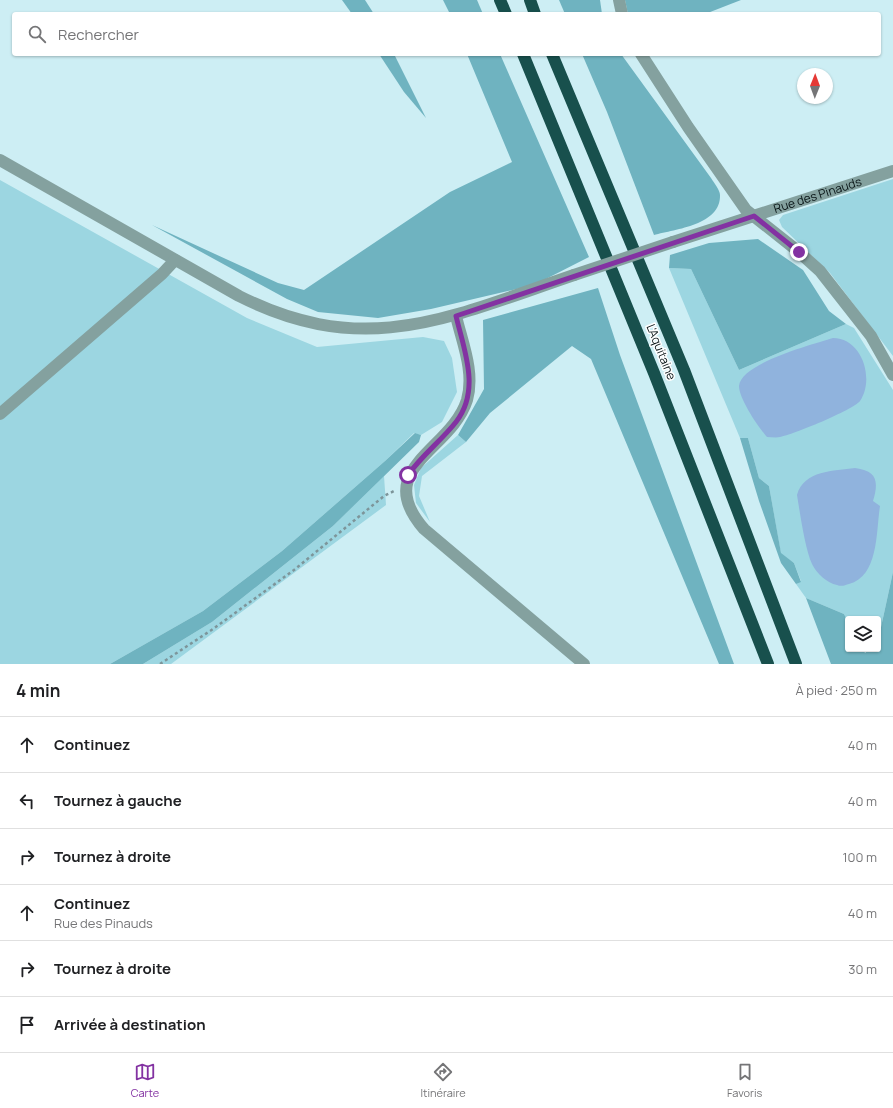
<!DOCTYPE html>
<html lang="fr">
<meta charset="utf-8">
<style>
:root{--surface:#fff;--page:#f2f2f2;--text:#202124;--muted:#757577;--line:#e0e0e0;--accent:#8332a2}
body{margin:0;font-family:Manrope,sans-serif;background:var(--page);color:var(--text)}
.controls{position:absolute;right:12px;bottom:12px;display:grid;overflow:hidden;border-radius:4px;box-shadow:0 1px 3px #0004}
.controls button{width:36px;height:36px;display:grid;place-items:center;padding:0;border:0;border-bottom:1px solid var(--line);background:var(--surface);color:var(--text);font:20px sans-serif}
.compass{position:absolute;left:797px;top:68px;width:36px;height:36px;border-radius:50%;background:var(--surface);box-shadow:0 1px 3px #0004;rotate:1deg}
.stop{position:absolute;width:12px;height:12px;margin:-9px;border:3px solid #8332a2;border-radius:50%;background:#fff}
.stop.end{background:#8332a2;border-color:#fff;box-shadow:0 1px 4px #0008}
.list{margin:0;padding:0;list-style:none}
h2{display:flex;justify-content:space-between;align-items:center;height:52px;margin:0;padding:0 16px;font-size:17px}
h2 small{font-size:13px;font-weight:400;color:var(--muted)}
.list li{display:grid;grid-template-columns:26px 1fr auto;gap:12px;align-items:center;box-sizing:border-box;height:56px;padding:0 16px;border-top:1px solid var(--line)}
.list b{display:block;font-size:15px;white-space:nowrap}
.list p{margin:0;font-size:13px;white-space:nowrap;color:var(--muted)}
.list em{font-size:13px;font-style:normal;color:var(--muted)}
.icon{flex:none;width:22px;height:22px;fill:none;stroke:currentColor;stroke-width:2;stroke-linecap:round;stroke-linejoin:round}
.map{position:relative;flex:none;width:893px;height:664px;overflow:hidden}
.search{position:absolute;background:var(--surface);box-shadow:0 1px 3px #0004;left:12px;right:12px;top:12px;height:44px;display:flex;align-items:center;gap:10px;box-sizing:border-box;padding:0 14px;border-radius:4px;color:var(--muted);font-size:15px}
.sheet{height:388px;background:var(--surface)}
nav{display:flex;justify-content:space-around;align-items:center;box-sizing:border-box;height:56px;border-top:1px solid var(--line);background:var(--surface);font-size:11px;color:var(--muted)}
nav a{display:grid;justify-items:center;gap:2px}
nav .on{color:var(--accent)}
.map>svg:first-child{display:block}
.green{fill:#9cd6e1}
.forest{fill:#6fb3c0}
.water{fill:#90b3dd}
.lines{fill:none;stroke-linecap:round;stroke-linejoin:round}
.path{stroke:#7d959a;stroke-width:2.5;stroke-dasharray:3 3;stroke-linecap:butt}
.minor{stroke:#84a19f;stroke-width:12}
.highway{stroke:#18504d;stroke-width:12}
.minor-bridge{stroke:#84a19f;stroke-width:12}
.route{stroke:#8332a2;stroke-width:5}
.labels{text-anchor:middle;stroke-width:3;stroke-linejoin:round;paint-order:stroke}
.street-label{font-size:12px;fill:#091517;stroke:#fff}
</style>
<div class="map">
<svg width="893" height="664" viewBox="0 0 893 664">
<rect width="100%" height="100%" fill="#cdeef4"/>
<g class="green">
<polygon points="893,179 893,356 830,273 782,227 779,220 783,215"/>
<polygon points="0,180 247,318 317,347 423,337 444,341 452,358 457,392 442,422 421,435 414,433 385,461 282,551 203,611 110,664 0,664"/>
<polygon points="669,268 691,269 739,370 846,324 854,328 893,390 893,572 878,641 878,619 848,619 848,622 844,614 806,598 796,584 801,581 794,563 781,554 769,486 759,478 748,438 740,438"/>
<polygon points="458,435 466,442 422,476 419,496 430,522 416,503 414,485 421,468"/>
<polygon points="384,476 386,505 171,664 143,664 212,622 333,526"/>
</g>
<g class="forest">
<polygon points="342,0 365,0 374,14 352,14"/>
<polygon points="443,0 477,0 483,14 450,14"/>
<polygon points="559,0 600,0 602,14 565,14"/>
<polygon points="625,0 741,0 705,14 628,14"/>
<polygon points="379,54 394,54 426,118 404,92"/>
<polygon points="467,54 500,54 589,257 534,285 431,309 378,318 318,312 287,299 152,225 278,283 304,290 450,192 512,162"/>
<path d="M 582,54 L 621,54 L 711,178 C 714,183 720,190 720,195 C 721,225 676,229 654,235 L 607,112 Z"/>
<polygon points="758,239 803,270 829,311 846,324 739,370 691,269 669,268 670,255 709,243"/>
<polygon points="598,288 620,355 734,664 719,664 591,359 572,346 490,413 466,442 458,435 484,389 483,320"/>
<polygon points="415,433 421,435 419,442 333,526 212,622 143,664 110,664 203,611 282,551 385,461"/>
<polygon points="740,438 748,438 759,478 769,486 781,553 794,563 801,582 796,584 781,563 759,501"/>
<polygon points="893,572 893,664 831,664 806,598 844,614 848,622 848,649 863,649 865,653 870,649 878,649 878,641"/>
</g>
<g class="water">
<path d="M 833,338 C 862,338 875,379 860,401 C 853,410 792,435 780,437 C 776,438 771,437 767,437 C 759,428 739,399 739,386 C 741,363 814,344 833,338 Z"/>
<path d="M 855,468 C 877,471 879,481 873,501 L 880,506 C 876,531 879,576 849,584 C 845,585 842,587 837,585 C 827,583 817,574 812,564 C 805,549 800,513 797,495 C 804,470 834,471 855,468 Z"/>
</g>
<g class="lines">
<polyline class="path" points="160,664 213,629 294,570 384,496 394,491"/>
<g class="minor">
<polyline points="619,0 622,14"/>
<polyline points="641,54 688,127 746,210 799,252 820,271 871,336 893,375"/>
<path d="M 0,160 L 239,296 C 366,360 450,317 574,275"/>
<path id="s1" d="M 673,242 L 893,171"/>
<path d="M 456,316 C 462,342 475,372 467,400 C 451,451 371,468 424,529 L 584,664"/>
<polyline points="0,414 162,274 175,260"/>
</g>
<g class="highway">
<polyline points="500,0 506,14"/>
<polyline points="530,0 535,14"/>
<polyline points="523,54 654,373 768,664"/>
<polyline points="552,54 684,370 796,664"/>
</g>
<polyline class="minor-bridge" points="574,275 673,242"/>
</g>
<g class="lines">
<path class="route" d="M 408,475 C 422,455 441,441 456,422 C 481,390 464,350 456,316 L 754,216 L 799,252"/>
</g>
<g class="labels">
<g class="street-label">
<text dy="4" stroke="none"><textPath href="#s1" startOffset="152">Rue des Pinauds</textPath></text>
<text transform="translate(661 352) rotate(68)" y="4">L'Aquitaine</text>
</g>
</g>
</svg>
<div class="controls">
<button><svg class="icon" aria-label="layers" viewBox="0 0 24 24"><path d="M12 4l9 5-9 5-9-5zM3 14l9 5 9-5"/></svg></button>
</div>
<svg class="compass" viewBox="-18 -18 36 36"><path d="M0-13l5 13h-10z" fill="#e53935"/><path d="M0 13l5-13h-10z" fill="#757577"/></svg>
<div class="stop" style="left:408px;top:475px"></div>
<div class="stop end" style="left:799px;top:252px"></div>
<div class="search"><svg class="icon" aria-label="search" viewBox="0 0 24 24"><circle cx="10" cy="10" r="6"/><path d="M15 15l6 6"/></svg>Rechercher</div>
</div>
<section class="sheet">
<h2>4 min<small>À pied · 250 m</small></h2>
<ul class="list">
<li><svg class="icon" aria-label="ahead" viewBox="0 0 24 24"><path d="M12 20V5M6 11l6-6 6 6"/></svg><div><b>Continuez</b></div><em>40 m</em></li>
<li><svg class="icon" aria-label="left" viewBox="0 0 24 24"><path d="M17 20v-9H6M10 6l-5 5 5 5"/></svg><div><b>Tournez à gauche</b></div><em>40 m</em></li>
<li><svg class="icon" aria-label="right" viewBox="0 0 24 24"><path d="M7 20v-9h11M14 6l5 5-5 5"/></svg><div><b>Tournez à droite</b></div><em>100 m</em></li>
<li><svg class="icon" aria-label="ahead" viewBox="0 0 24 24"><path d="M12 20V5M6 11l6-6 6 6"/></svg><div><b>Continuez</b><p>Rue des Pinauds</p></div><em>40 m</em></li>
<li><svg class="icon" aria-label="right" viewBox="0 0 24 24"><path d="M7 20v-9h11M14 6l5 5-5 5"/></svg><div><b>Tournez à droite</b></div><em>30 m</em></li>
<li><svg class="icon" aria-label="arrive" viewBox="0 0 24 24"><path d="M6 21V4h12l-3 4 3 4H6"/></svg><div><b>Arrivée à destination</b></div></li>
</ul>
</section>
<nav>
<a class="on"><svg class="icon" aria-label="map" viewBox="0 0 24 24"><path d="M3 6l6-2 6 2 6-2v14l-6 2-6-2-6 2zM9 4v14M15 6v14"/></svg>Carte</a>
<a><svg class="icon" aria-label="directions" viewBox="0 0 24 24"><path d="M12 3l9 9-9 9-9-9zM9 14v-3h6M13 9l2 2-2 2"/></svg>Itinéraire</a>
<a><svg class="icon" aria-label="saved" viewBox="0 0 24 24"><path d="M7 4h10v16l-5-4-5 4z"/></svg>Favoris</a>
</nav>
